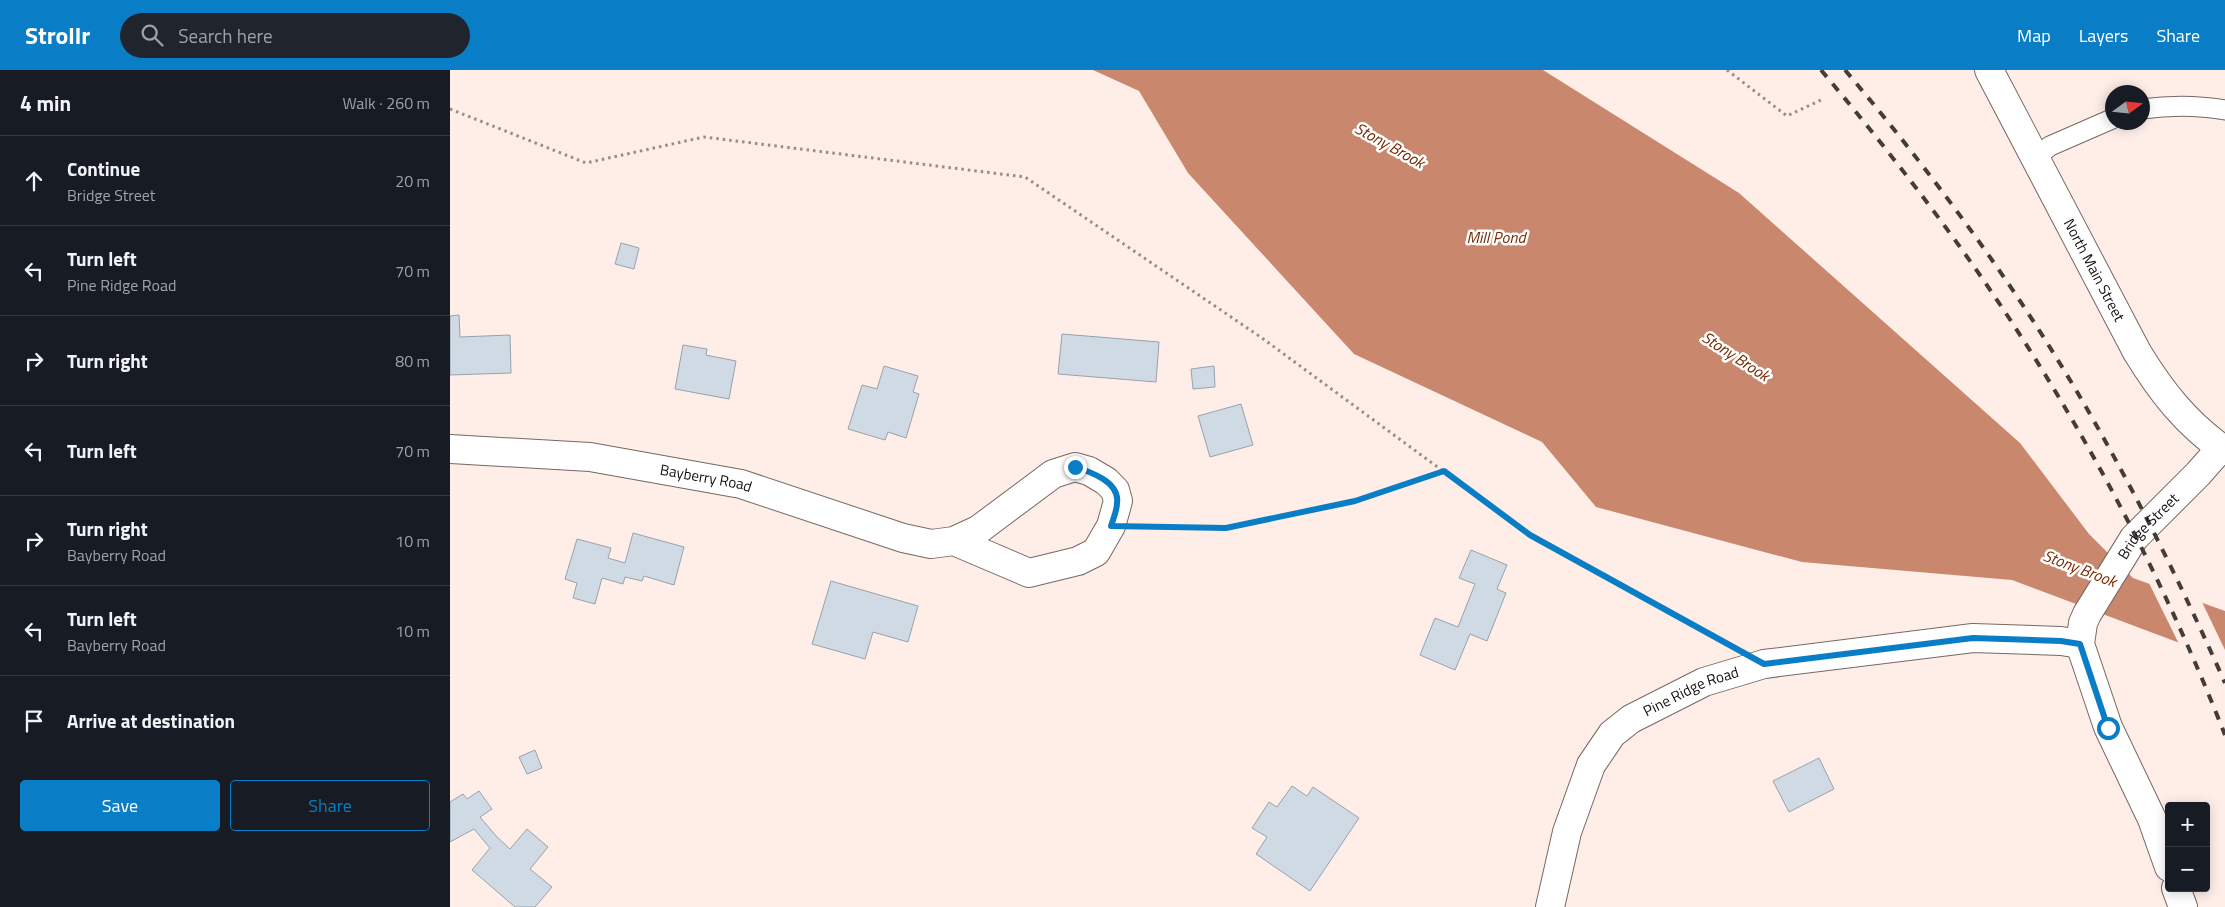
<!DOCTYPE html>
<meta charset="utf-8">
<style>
:root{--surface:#171b24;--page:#20242c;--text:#f1f3f6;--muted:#9ea1a6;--line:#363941;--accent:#097dc6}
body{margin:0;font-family:"Titillium Web",sans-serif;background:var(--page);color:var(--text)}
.controls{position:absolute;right:15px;bottom:15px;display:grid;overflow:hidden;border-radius:5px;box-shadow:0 2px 12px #0003}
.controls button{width:45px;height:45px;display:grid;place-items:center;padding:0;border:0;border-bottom:1px solid var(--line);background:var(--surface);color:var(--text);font:25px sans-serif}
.compass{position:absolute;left:1655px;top:15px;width:45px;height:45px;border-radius:50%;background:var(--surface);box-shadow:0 2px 12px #0003;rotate:75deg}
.stop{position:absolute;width:15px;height:15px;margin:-11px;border:4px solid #097dc6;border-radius:50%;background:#fff}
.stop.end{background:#097dc6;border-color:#fff;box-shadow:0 1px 5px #0008}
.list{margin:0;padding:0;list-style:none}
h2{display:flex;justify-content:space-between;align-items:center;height:65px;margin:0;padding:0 20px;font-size:21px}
h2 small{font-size:16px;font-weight:400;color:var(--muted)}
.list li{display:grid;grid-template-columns:32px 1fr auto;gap:15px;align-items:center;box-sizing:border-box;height:90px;padding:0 20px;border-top:1px solid var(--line)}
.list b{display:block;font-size:19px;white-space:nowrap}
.list p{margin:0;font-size:16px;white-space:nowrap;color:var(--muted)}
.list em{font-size:16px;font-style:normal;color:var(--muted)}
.actions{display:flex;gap:10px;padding:15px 20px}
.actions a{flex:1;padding:11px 0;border:1px solid var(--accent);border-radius:5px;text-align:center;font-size:18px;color:var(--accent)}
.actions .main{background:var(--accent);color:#fff}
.icon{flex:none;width:28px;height:28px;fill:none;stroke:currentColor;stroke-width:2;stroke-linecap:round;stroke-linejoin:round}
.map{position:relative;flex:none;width:1775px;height:837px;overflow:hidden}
header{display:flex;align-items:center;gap:30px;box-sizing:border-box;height:70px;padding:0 25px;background:var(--accent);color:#fff}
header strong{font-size:24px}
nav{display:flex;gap:28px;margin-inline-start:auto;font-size:18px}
.search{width:350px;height:45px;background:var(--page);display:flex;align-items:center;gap:12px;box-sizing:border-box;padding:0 18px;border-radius:28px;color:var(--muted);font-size:19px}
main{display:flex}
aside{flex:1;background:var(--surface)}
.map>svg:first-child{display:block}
.water{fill:#c9886e}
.pier{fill:#ffeee8}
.building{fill:#cfdae5;stroke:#97a2ac}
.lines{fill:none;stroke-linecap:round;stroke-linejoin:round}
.service-casing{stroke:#766862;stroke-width:21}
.minor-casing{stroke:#766862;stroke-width:30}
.secondary-casing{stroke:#766862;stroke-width:30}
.path{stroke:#978c87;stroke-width:3;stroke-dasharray:2.5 4;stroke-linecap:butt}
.service{stroke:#fff;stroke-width:19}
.minor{stroke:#fff;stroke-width:28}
.secondary{stroke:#fff;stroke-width:28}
.rail{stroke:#443c3a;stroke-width:4;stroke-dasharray:9 9;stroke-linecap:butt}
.route{stroke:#097dc6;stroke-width:6}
.labels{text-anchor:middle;stroke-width:5;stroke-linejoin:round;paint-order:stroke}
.street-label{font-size:15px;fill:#15100e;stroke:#fff}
.water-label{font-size:16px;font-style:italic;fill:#772800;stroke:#fff}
</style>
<header>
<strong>Strollr</strong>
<div class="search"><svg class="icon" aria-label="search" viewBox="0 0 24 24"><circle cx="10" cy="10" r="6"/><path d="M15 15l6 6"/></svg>Search here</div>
<nav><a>Map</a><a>Layers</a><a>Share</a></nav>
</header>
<main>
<aside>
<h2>4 min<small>Walk · 260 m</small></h2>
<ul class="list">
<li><svg class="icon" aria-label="ahead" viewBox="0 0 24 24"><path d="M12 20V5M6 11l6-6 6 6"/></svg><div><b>Continue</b><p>Bridge Street</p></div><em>20 m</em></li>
<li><svg class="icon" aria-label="left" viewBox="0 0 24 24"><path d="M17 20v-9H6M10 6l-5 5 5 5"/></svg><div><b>Turn left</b><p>Pine Ridge Road</p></div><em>70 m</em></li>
<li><svg class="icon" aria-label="right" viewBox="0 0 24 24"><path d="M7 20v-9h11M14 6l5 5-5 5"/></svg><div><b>Turn right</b></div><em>80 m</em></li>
<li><svg class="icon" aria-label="left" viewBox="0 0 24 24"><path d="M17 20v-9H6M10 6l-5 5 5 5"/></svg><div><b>Turn left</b></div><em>70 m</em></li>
<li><svg class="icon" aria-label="right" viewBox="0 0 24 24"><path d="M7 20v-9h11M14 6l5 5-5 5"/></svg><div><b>Turn right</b><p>Bayberry Road</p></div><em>10 m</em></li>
<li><svg class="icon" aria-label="left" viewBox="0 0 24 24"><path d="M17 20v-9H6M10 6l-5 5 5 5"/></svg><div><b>Turn left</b><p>Bayberry Road</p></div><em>10 m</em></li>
<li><svg class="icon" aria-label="arrive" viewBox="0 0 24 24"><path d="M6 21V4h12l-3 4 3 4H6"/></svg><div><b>Arrive at destination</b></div></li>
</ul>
<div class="actions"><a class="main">Save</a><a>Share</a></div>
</aside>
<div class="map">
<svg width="1775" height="837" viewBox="0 0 1775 837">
<rect width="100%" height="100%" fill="#ffeee8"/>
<polygon class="water" points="643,0 1093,0 1289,123 1570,373 1639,464 1683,508 1775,541 1775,590 1562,510 1352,492 1146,437 1092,372 904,284 738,103 689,21"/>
<polygon class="pier" points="1698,511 1751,530 1775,580 1775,592 1730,576"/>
<g class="building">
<polygon points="171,173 189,178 184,199 165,194"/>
<polygon points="9,245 10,267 60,265 61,303 0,305 0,246"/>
<polygon points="612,264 709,272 706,312 608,304"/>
<polygon points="233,275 257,279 256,285 286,291 279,329 225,319"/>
<polygon points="434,296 468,306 463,322 469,324 456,368 438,362 435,370 398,359 412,315 427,319"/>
<polygon points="764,296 765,317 743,319 741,299"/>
<polygon points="791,334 803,375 760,387 748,346"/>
<polygon points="183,463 234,477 224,515 194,506 192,511 175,507 173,514 152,508 145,534 123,528 127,513 115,509 127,469 161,478 158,488 175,493"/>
<polygon points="1021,480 1057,495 1047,519 1056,523 1037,571 1020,564 1005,600 970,585 985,548 1008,557 1025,514 1009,508"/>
<polygon points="381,511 468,536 458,572 423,562 415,589 362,574"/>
<polygon points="85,680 92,698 77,704 69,687"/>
<polygon points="1369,688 1384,719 1339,742 1323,711"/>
<polygon points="842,716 857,726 863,717 909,748 860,821 806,784 817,767 802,758 819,732 827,737"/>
<polygon points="29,721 42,739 30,747 46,766 60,779 77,759 98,777 80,799 102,817 85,837 65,837 22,800 40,778 24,759 0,772 0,732 13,724 17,729"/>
</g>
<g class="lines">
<defs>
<g id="service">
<path d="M 1692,39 C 1721,35 1747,35 1775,40"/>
<polyline points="1585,88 1600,76 1662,49"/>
</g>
<g id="minor">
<path id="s1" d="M 0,379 L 140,387 L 291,414 L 453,468 L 481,474 L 504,471 L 528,460 L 603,404 L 625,397 L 639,401 L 656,411 L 665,420 L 668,431 L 661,456 L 646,482 L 628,491 L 579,503 L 504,471"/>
<path id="s2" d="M 1100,837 L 1117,762 L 1141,695 L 1162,664 L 1181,649 L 1254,612 L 1314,594 L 1523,568 L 1611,571 L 1630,574"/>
</g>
<g id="secondary">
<path id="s3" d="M 1539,0 L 1687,282 C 1712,323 1736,353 1775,381"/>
<path id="s4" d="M 1719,797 L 1702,749 L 1658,657 L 1630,574 L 1633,553 L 1637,544 L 1684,468 L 1748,404 L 1771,378"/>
<polyline points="1726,818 1733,837"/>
</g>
</defs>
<use href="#service" class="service-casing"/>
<use href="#minor" class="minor-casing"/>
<use href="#secondary" class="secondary-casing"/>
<g class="path">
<polyline points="1277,0 1337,46 1373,29"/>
<polyline points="0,39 136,93 254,67 575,107 812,268 1080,465 1276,574"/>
<polyline points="692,457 776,458 905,431 993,401"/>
</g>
<use href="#service" class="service"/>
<use href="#minor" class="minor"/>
<use href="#secondary" class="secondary"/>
<g class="rail">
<path d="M 1371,0 C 1425,64 1477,130 1525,198 C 1626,342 1711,502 1775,665"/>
<path d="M 1395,0 C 1455,71 1512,145 1564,222 C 1647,345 1715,478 1775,613"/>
</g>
</g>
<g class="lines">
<path class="route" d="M 625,397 C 641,402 670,412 667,433 C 667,441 663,449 661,456 L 776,458 L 905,431 L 994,401 L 1080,465 L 1314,594 L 1523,568 L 1611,571 L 1630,574 L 1658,658"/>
</g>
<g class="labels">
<g class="street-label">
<text dy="5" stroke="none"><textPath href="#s3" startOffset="226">North Main Street</textPath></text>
<text dy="5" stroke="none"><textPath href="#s1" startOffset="258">Bayberry Road</textPath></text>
<text dy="5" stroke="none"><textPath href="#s4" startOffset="379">Bridge Street</textPath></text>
<text dy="5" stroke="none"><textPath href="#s2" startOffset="276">Pine Ridge Road</textPath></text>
</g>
<g class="water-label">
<text transform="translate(940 75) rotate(29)" y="6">Stony Brook</text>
<text x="1046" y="173">Mill Pond</text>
<text transform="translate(1286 286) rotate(33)" y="6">Stony Brook</text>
<text transform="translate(1630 498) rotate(21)" y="6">Stony Brook</text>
</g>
</g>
</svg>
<div class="controls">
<button>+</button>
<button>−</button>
</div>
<svg class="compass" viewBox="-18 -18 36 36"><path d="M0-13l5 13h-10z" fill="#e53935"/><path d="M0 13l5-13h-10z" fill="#9ea1a6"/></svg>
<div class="stop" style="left:1658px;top:658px"></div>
<div class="stop end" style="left:625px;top:397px"></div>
</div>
</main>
